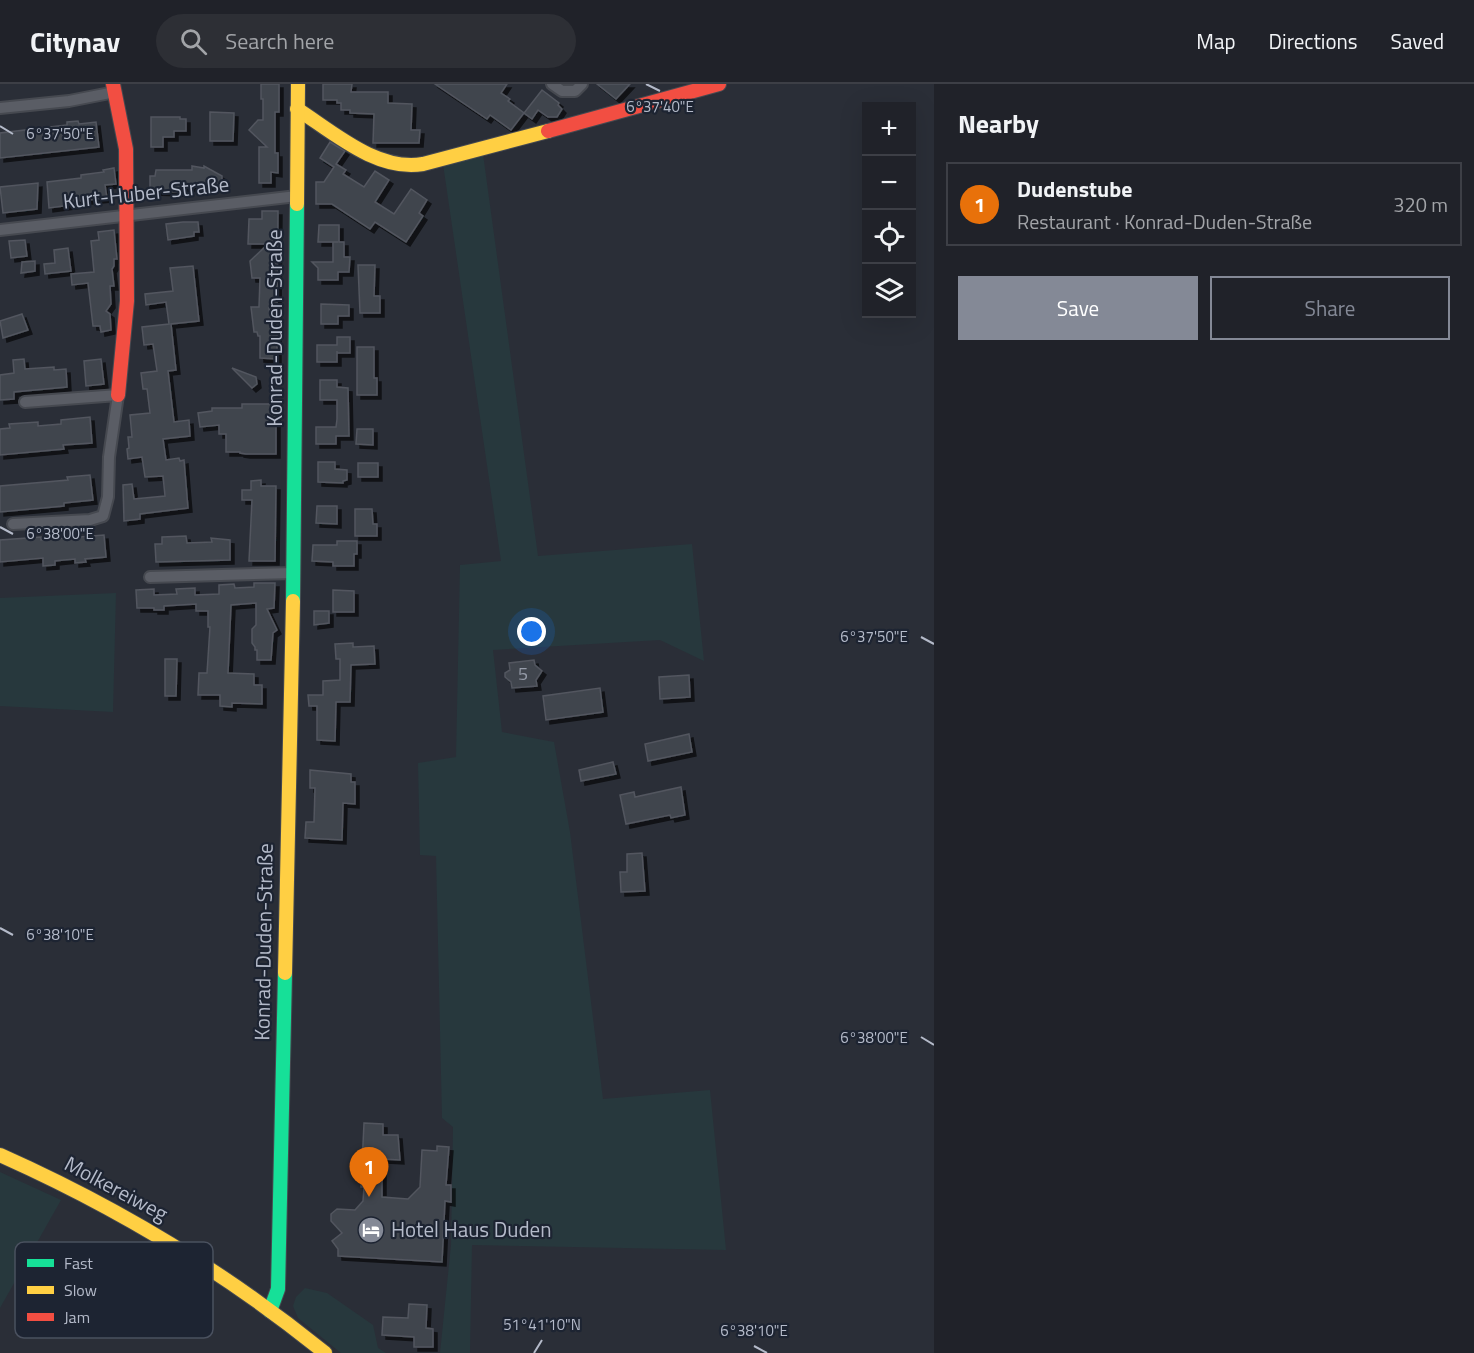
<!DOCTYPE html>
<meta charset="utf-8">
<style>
:root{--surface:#202229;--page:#2d2f35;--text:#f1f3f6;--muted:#a2a4a8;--line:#3d3f46;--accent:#848996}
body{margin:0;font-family:"Titillium Web",sans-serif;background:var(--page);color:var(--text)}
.controls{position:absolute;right:18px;top:18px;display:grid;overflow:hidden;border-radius:0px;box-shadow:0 6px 24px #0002}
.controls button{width:54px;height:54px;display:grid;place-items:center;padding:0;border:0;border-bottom:2px solid var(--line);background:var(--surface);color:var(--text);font:30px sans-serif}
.you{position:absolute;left:532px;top:548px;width:21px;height:21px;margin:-15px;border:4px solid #fff;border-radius:50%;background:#1a73e8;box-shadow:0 0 0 9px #1a73e833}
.badge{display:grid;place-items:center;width:39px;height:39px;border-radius:50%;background:var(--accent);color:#fff;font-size:20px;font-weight:700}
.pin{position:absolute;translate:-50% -50px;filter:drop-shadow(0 2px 3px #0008)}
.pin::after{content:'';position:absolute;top:32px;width:21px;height:18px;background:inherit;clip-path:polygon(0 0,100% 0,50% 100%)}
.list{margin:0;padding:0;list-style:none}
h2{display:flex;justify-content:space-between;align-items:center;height:78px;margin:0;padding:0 24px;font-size:26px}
h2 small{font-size:20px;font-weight:400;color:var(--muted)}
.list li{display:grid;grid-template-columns:39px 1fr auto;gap:18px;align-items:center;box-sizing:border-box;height:84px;margin:0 12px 12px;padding:0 12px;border:2px solid var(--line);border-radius:0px}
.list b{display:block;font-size:22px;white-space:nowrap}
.list p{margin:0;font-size:20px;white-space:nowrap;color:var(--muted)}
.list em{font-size:20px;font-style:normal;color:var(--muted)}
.actions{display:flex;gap:12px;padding:18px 24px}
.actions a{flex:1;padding:14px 0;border:2px solid var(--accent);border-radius:0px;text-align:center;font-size:21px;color:var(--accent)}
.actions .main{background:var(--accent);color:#fff}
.icon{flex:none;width:33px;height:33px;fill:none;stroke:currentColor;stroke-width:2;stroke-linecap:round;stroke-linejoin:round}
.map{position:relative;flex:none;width:934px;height:1269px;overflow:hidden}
header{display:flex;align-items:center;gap:36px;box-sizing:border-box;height:84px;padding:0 30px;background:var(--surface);border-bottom:2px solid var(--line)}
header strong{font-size:28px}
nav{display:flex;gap:33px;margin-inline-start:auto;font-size:21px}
.search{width:420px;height:54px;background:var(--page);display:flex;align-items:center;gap:15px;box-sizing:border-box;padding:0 21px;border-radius:33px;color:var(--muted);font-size:22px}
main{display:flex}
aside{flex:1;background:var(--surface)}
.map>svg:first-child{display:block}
.green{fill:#27383d}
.building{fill:#41454e;stroke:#52565f;stroke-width:1.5;filter:url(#shadow)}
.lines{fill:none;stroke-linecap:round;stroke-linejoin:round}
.street-casing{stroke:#464950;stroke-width:14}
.fast-casing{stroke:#464950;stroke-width:16}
.slow-casing{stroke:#464950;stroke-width:16}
.jam-casing{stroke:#464950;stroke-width:16}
.street{stroke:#5a5d65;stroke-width:10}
.fast{stroke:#16e098;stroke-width:14}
.slow{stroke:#ffcf43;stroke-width:14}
.jam{stroke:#f24e42;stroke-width:14}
.ticks{fill:none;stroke:#b4bac9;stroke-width:2}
.labels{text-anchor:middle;stroke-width:4.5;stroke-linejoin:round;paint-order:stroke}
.number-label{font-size:18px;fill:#979daa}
.street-label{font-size:21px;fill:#b4bac9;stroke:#1d2432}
.poi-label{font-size:21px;fill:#b4bac9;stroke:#1d2432;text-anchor:start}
.key{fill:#1d2432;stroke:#4a515f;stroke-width:1.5}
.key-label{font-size:16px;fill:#b4bac9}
.ticks-label{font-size:15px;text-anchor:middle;fill:#b4bac9;stroke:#1d2432;stroke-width:4.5;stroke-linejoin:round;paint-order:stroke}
</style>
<header>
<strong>Citynav</strong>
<div class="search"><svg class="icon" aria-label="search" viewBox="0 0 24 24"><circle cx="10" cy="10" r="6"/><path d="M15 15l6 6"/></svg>Search here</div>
<nav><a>Map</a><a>Directions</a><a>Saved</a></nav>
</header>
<main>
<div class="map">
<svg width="934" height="1269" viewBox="0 0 934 1269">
<defs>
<filter id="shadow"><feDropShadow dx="4" dy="4" stdDeviation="0" flood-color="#0009"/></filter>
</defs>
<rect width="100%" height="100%" fill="#2a2e37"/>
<g class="green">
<polygon points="483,70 538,472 692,460 704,577 660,556 493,566 502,648 554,658 570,748 603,1015 710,1006 726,1166 472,1161 470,1269 440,1269 451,1161 453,1043 442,1034 436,772 420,771 418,679 456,673 460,481 501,477 443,80"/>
<polygon points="116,509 113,628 0,622 0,514"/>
<polygon points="0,1088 61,1116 0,1224"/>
<polygon points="305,1204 327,1209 373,1241 378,1264 386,1269 341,1269 298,1234 293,1222 296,1213"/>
</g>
<g class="building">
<polygon points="261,0 279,0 279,28 275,28 275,69 278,69 278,89 271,88 271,99 259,99 259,63 267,63 249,46 258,36 263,36 263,15 261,15"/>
<polygon points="323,0 352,0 351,8 388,8 388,19 412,20 411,46 420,46 419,59 373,59 374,30 350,29 350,26 341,26 341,19 337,19 337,16 323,16"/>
<polygon points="435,0 507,0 501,9 510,15 508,17 524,29 511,46 490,31 487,35"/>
<polygon points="597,0 630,0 616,15"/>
<polygon points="542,6 559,19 558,21 562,25 557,33 548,33 538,26 532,35 524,29"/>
<polygon points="210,28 234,29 233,57 210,57"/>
<polygon points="151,33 180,33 180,35 186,35 186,47 174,47 174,53 163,53 163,63 151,63"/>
<polygon points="78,37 79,40 96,38 99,63 0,74 0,49 67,41 67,38"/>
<polygon points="330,58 345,67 336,80 346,86 343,90 364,103 375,87 389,96 375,118 394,130 411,105 427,116 419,129 423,132 406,158 375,138 370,145 332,120 316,120 316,98 324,98 334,83 320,74"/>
<polygon points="192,82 204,84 204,82 222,92 222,102 180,104 180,108 150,107 150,92 155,92 156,86 192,86"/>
<polygon points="114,84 116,100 105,101 107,114 78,117 78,120 49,124 47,98 81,94 81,91 104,88 103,86"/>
<polygon points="38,99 37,125 3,129 0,103"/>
<polygon points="262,127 278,127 277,224 269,224 273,251 277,251 277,275 260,274 260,252 258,252 257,248 254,248 251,223 259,223 260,194 252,194 250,177 268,160 248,160 249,135 262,135"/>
<polygon points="183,138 198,138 199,148 194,148 194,152 168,156 166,140"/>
<polygon points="319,141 339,141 339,158 344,158 344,173 350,173 349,188 338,188 338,196 318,196 318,184 312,178 333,178 333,158 338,158 318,158"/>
<polygon points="114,146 117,175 114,175 114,182 112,185 114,202 110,202 111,220 106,227 110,230 111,246 101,248 100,242 93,242 88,199 72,201 71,190 94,188 91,157 99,156 98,148"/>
<polygon points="25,156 27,172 11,174 9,157"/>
<polygon points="68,164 71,187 45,190 44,180 55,179 54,166"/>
<polygon points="35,177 35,187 21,189 22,178"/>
<polygon points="358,181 375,181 374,212 380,212 380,229 360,229"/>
<polygon points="193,182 199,237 171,240 176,286 168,287 174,338 189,336 190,352 163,355 166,376 179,374 180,377 184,376 188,424 140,430 140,435 124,437 123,401 132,400 134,415 165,412 163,392 145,393 142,373 128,375 127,365 129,364 128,353 132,353 130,331 150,329 147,305 143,305 141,289 157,287 153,260 144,261 142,243 169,240 166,218 146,221 145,210 173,207 170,184"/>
<polygon points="321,220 349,221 349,232 338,232 338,240 321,240"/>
<polygon points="22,230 28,246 3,254 0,237"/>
<polygon points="337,253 350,253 350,269 337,269 337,267 337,278 317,278 317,261 337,261"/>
<polygon points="357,263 374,263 374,294 377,294 377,311 357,311"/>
<polygon points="24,275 25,285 54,283 54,286 66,285 67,303 14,308 14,315 0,316 0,291 14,289 13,276"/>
<polygon points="101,275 104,300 86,302 84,277"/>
<polygon points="232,284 256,293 257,300 252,304"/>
<polygon points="320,296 337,296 337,303 348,304 349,352 336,352 336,360 316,360 316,343 336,343 337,335 337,316 320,316"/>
<polygon points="242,320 276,320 276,370 246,370 240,369 240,368 226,368 226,350 219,350 219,341 200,343 198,329 212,327 212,324 242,324"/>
<polygon points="90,333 92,359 63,361 64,365 0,371 0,345 10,344 9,340 38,338 38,342 61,340 61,336"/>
<polygon points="357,345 373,345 373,361 356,360"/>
<polygon points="318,378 335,378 335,385 347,386 347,396 343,397 343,399 318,398"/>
<rect x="358" y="379" width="20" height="14"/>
<polygon points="90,391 93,416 64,419 64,422 0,428 0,402 68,396 67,393"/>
<polygon points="261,396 261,402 276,402 275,477 249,477 252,416 242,416 242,406 251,406 251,397"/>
<polygon points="317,422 337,422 337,440 316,439"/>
<polygon points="355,425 372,425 373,440 377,440 377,452 355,452"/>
<polygon points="104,451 106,473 85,475 86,478 75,479 75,475 64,476 55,477 55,481 43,482 43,474 0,478 0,456 41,453 41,456"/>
<polygon points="186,452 187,459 212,458 211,454 230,456 230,476 156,478 155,460 162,460 162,453"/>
<polygon points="337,457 357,457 357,470 354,470 354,482 333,482 333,478 312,477 313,461 337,461"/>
<polygon points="254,499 275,499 274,524 267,525 277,546 273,549 271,576 257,576 257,566 255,566 255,563 252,559 252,545 256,541 256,519 231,521 228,589 254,590 254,601 262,601 262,620 232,619 232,623 220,622 220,611 198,611 199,589 207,589 210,543 208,543 208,527 196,527 196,520 164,522 164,526 154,526 154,524 137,524 136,506 154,505 154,511 177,510 176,505 195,504 195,511 219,510 219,501 234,500 235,504 254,503"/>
<polygon points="333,506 354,507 354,528 333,528"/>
<polygon points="314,527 329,527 329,539 314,541"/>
<polygon points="353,559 353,563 374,562 375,580 351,581 350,618 336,618 335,657 317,656 317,622 309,622 308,611 323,611 323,597 340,596 340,575 336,575 335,560"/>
<polygon points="165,575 177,575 176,612 165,612"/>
<polygon points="534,576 535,581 542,587 536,596 537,602 512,604 511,598 505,593 505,589 510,586 509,579"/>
<polygon points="689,591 690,613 660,615 659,593"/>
<polygon points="600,604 603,628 546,636 543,612"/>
<polygon points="689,650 692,668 648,677 645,660"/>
<polygon points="613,678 616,690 581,697 579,686"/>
<polygon points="310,686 351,690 351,698 355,698 355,720 343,719 342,756 305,754 306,738 314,738 315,704 310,704"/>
<polygon points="681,703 685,731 671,734 670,731 626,740 620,711 634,708 635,713"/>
<polygon points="642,769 645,807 621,808 620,788 627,788 627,770"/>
<polygon points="364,1039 383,1040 383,1051 398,1051 400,1076 382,1075 382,1113 408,1115 420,1103 422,1066 437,1067 437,1062 449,1063 446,1101 451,1101 451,1118 445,1117 442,1178 338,1172 338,1165 332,1157 342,1149 331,1137 331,1130 337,1125 355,1126 363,1117 364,1103 361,1103"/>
<polygon points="409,1220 427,1221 426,1244 433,1245 433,1263 414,1263 414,1253 382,1251 383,1233 408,1234"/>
</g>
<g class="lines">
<defs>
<g id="street">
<polyline points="552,0 562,7 575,7 582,0"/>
<polyline points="0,24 69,17 115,8"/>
<polyline points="0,146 297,112"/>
<polyline points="13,440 90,436 103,432 108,413 109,373 118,311 25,318"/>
<polyline points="150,493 294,489"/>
</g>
<g id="fast">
<polyline points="293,517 297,120"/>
<polyline points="270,1227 278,1205 285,889"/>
</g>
<g id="slow">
<path d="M 297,25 C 333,48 377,88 423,80 L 548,47"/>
<polyline points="297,120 298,0"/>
<polyline points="285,889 293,517"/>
<path d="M 0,1071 C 119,1124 224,1187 325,1269"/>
</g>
<g id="jam">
<polyline points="113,0 126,65 127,217 118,311"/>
<polyline points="548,47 719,0"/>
</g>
</defs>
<use href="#street" class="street-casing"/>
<use href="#fast" class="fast-casing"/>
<use href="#slow" class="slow-casing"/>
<use href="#jam" class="jam-casing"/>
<use href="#street" class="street"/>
<use href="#fast" class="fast"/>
<use href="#slow" class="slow"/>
<use href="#jam" class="jam"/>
</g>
<path class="ticks" d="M 646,0 L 660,7M 0,42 L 13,50M 0,443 L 13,450M 921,553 L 934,560M 0,844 L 13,851M 921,953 L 934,961M 754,1262 L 767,1269M 534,1269 L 542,1256"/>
<defs>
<symbol id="hotel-disc" viewBox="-11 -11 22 22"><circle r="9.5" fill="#848996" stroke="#1d2432"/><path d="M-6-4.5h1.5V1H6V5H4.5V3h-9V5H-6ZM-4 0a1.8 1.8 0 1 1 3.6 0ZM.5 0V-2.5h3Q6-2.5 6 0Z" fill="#fff"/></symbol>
</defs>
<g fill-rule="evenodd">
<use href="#hotel-disc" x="356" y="1131" width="30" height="30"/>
</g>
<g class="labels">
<g class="number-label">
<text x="523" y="596">5</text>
</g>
<g class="street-label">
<text transform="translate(146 109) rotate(-6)" y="7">Kurt-Huber-Straße</text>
<text transform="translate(275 244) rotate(-90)" y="7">Konrad-Duden-Straße</text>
<text transform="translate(264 858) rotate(-89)" y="7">Konrad-Duden-Straße</text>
<text transform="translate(116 1105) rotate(28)" y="7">Molkereiweg</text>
</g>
<g class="poi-label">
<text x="391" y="1153">Hotel Haus Duden</text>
</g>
</g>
<rect x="15" y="1158" width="198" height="96" rx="9" class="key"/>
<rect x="27" y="1175" width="27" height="8" fill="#16e098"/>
<rect x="27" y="1202" width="27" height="8" fill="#ffcf43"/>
<rect x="27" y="1229" width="27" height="8" fill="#f24e42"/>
<g class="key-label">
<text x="64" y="1185">Fast</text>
<text x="64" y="1212">Slow</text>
<text x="64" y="1239">Jam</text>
</g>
<g class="ticks-label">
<text x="660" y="28">6°37'40"E</text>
<text x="60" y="55">6°37'50"E</text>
<text x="60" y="455">6°38'00"E</text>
<text x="874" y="558">6°37'50"E</text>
<text x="60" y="856">6°38'10"E</text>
<text x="874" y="959">6°38'00"E</text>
<text x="542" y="1246">51°41'10"N</text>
<text x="754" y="1252">6°38'10"E</text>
</g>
</svg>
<div class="controls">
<button>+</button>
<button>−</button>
<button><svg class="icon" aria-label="locate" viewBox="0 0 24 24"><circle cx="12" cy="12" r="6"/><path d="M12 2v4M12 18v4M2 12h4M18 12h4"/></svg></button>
<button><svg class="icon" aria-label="layers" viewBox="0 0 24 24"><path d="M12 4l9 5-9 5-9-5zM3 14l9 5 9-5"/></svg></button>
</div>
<div class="you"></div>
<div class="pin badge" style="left:369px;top:1113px;background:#e8710a">1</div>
</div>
<aside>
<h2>Nearby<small></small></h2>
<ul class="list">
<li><span class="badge" style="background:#e8710a">1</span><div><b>Dudenstube</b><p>Restaurant · Konrad-Duden-Straße</p></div><em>320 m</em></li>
</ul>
<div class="actions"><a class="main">Save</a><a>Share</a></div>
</aside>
</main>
